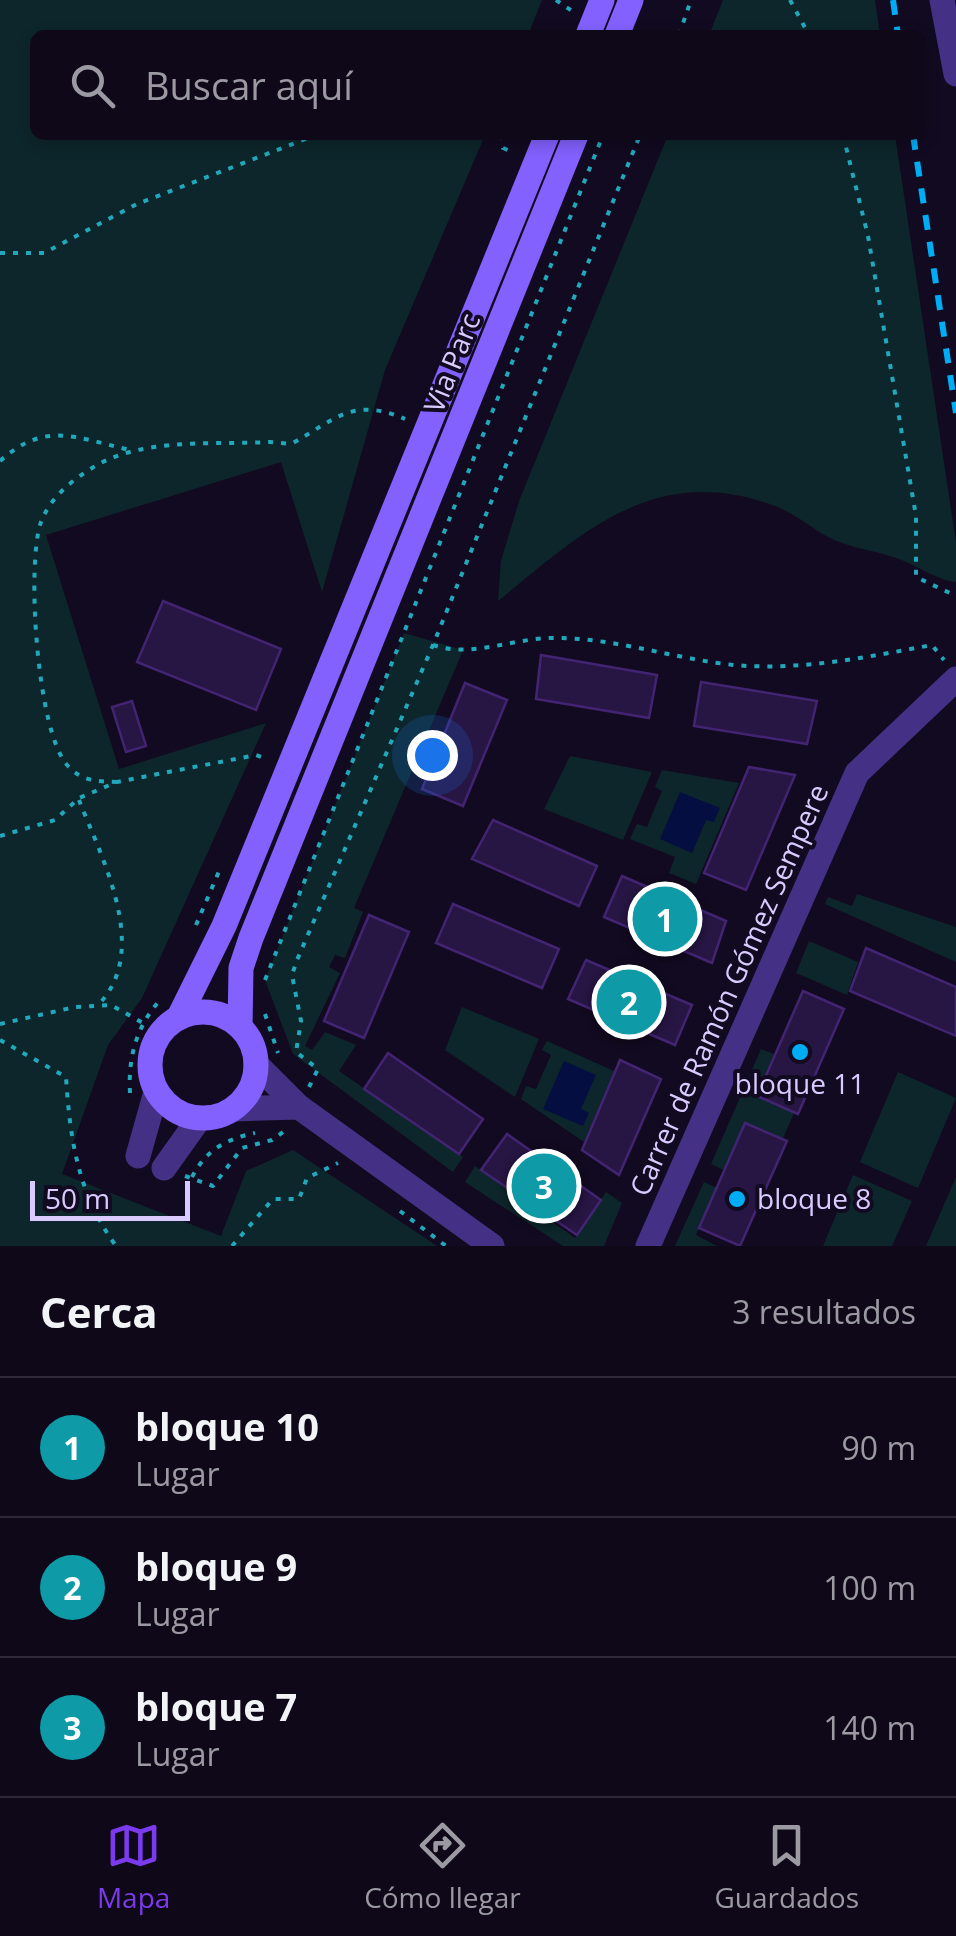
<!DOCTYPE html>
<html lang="es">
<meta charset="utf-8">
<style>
:root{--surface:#0e0818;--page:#171121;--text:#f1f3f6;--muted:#9b9aa2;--line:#2e2937;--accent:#7c3aed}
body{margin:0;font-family:"Open Sans",sans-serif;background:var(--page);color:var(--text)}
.scale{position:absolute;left:30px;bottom:25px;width:160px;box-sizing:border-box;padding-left:10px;border:5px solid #dacaff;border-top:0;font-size:28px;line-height:35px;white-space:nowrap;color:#dacaff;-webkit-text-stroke:8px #120a20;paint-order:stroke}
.you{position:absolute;left:432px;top:755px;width:35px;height:35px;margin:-25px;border:8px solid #fff;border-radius:50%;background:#1a73e8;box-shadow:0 0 0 15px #1a73e833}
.badge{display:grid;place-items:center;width:65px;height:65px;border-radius:50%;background:var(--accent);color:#fff;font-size:32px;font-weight:700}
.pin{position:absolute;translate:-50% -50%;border:5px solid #fff;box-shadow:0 2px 10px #0006}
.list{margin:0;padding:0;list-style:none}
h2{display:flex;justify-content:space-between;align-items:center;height:130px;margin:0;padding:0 40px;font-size:42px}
h2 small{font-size:32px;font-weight:400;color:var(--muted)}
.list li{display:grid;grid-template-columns:65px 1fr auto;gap:30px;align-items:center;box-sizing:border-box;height:140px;padding:0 40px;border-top:2px solid var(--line)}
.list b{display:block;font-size:38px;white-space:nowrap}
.list p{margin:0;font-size:32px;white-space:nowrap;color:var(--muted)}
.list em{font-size:32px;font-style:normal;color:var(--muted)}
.icon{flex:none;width:55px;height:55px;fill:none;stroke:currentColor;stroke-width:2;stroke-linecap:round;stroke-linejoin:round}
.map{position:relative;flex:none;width:956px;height:1246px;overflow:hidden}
.search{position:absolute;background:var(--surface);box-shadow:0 5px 15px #0003;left:30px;right:30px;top:30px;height:110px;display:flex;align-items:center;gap:25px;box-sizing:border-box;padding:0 35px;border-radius:15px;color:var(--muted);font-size:38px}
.sheet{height:550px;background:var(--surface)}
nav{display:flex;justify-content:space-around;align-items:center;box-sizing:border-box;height:140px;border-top:2px solid var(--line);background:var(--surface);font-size:28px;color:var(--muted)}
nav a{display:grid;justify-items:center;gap:5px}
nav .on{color:var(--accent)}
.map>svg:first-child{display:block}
.green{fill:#0d262b}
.water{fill:#040e40}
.building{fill:#271543;stroke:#422472;stroke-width:2.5}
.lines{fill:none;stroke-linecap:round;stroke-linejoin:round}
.path{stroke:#21a8bc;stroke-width:4;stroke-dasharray:5 8;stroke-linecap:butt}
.minor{stroke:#443085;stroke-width:25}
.tertiary{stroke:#443085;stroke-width:25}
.secondary{stroke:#8361ff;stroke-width:25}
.rail{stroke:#00adf5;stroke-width:6;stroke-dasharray:15 12;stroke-linecap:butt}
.poi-dot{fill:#00adf5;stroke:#120a20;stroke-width:4}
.labels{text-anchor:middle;stroke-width:8;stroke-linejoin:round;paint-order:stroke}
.street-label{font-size:28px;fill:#dacaff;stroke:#120a20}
.poi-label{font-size:28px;fill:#dacaff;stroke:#120a20}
</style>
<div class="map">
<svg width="956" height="1246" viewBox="0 0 956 1246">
<rect width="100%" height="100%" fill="#120a20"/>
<g class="green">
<polygon points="0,0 542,0 528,35 35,35 35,135 485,135 385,370 322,592 281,462 46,535 119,769 266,723 142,998 108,1045 62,1174 221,1236 246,1171 293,1150 437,1246 0,1246"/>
<polygon points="723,0 875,0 880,35 709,35"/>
<path d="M 668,135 L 895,135 L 956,543 L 956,582 C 935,580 914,563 893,557 C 872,550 847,547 828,537 C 810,527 794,513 775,506 C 656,462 585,530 498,601 L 501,561 L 519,501 Z"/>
<polygon points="404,633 463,650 354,908 363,912 345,958 335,955 329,967 340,973 305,1046 312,1050 325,1032 356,1045 339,1071 463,1157 453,1172 293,1054 265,980"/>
<polygon points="570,756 652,772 623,840 544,809"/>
<polygon points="662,770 739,783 696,884 669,873 675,857 630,839 637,824 647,827 662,791 655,787"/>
<polygon points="857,894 956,927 956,962 825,904 828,897 852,906"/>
<polygon points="809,941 858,962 847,995 796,973"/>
<polygon points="462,1007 539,1039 515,1097 445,1050"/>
<polygon points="547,1041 614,1071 584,1142 521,1099 526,1086 536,1089 551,1055 542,1050"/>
<polygon points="761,1049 774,1054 756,1096 794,1113 783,1138 745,1122 724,1170 711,1164"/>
<polygon points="898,1072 956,1098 918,1188 860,1162"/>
<polygon points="475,1166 575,1238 606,1192 622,1203 604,1246 563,1246 465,1182"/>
<polygon points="853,1175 912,1201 892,1246 823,1246"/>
<polygon points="956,1177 956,1246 926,1246"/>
<polygon points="704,1182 717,1188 696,1235 717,1246 675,1246"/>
</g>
<g class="water">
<polygon points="680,792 720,808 714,822 706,820 692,853 660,839"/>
<polygon points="564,1061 596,1075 581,1109 589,1113 583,1126 543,1109"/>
</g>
<g class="building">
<polygon points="163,601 281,649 256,710 137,662"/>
<polygon points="541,655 657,675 649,718 536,699"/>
<polygon points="701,682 817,701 807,744 694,726"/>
<polygon points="465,683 507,700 463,806 422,789"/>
<polygon points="132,701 146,746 126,752 112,707"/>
<polygon points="749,767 795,775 746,890 704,873"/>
<polygon points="493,820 597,866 579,906 472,859"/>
<polygon points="622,876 726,921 712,963 604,917"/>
<polygon points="453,904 559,949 542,988 436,943"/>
<polygon points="369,915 409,932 364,1038 324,1021"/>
<polygon points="866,948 956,987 956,1036 850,991"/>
<polygon points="586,960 692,1005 675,1045 568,999"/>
<polygon points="803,991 844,1009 798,1114 757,1096"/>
<polygon points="388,1053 483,1119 459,1154 364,1089"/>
<polygon points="620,1060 661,1079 619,1175 582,1150"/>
<polygon points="745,1123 787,1141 740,1246 699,1228"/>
<polygon points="507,1134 601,1200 577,1235 481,1170"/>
</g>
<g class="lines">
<g class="path">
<polyline points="556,0 572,11"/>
<polyline points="790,0 809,35"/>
<polyline points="679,35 691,0"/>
<polyline points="502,135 503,148 514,153"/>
<polyline points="843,135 868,236 916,516 916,577 956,596"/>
<polyline points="0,253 44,253 137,204 316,135"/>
<path d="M 0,461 C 46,420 76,438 130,450"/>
<path d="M 433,645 C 473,659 516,636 560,638 C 618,639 676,659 734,665 C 800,671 867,657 932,645 L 944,660"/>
<path d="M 117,782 C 97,781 83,782 68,766 C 37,734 26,564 41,522 C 50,498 71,481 92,468 C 141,437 214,445 270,442 L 291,444 C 335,420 352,396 405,419"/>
<path d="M 79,800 C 102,859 152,952 97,1006"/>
<polyline points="0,836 55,820 79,798 117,782 256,755 267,759"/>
<polyline points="196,925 220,869"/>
<polyline points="265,980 603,135"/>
<polyline points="265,1014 278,1053"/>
<polyline points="0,1024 75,1007 111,1005 143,1023"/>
<path d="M 0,1040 L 66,1077 C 70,1140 78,1194 116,1246"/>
<polyline points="309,1087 318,1069 296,1052 301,1021 292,975 297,960 433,645 640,135"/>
<path d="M 130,1093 C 128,1058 136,1027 160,1000"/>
<polyline points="185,1176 213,1186 242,1148 272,1140 286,1130"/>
<path d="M 192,1177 C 206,1150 226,1139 255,1133"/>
<polyline points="400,1211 446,1246"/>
<polyline points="232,1246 273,1199 299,1199 307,1178 338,1163"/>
</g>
<g class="minor">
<polyline points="942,0 956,74"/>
<polyline points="138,1156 156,1092"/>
<polyline points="164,1168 199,1119"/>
</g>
<g class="tertiary">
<polyline points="256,1064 299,1107 492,1246"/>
<polyline points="233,1109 299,1107"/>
<polyline points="648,1246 857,773 956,679"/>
</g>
<g class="secondary">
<polyline points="588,35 602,0"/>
<polyline points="617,35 631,0"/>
<circle cx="203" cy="1065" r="53"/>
<polyline points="179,1017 224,926 547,135"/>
<polyline points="240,1027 241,968 251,938 576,135"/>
</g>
<g class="rail">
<polyline points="893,0 898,35"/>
<polyline points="913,135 956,413"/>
</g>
</g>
<g class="poi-dot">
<circle cx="800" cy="1052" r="10"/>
<circle cx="737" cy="1199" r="10"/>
</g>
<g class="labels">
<g class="street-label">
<text transform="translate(452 363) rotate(-68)" y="10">Via Parc</text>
<text transform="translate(729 990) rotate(-66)" y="10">Carrer de Ramón Gómez Sempere</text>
</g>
<g class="poi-label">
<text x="800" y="1094">bloque 11</text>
<text x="757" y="1209" text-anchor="start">bloque 8</text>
</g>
</g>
</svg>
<div class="scale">50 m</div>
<div class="you"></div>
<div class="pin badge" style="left:665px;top:919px;background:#0f9aa8">1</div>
<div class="pin badge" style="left:629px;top:1002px;background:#0f9aa8">2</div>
<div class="pin badge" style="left:544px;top:1186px;background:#0f9aa8">3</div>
<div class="search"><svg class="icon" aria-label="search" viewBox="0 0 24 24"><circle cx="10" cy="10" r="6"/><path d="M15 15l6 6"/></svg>Buscar aquí</div>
</div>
<section class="sheet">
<h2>Cerca<small>3 resultados</small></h2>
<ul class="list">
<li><span class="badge" style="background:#0f9aa8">1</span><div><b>bloque 10</b><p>Lugar</p></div><em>90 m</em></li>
<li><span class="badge" style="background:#0f9aa8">2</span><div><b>bloque 9</b><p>Lugar</p></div><em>100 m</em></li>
<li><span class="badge" style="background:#0f9aa8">3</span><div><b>bloque 7</b><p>Lugar</p></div><em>140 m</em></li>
</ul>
</section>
<nav>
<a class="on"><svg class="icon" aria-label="map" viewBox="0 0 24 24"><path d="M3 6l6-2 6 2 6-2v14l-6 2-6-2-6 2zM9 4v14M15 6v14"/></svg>Mapa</a>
<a><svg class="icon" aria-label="directions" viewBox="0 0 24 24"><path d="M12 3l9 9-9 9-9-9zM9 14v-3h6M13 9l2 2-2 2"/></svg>Cómo llegar</a>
<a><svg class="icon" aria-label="saved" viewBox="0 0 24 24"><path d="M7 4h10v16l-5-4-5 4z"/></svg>Guardados</a>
</nav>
